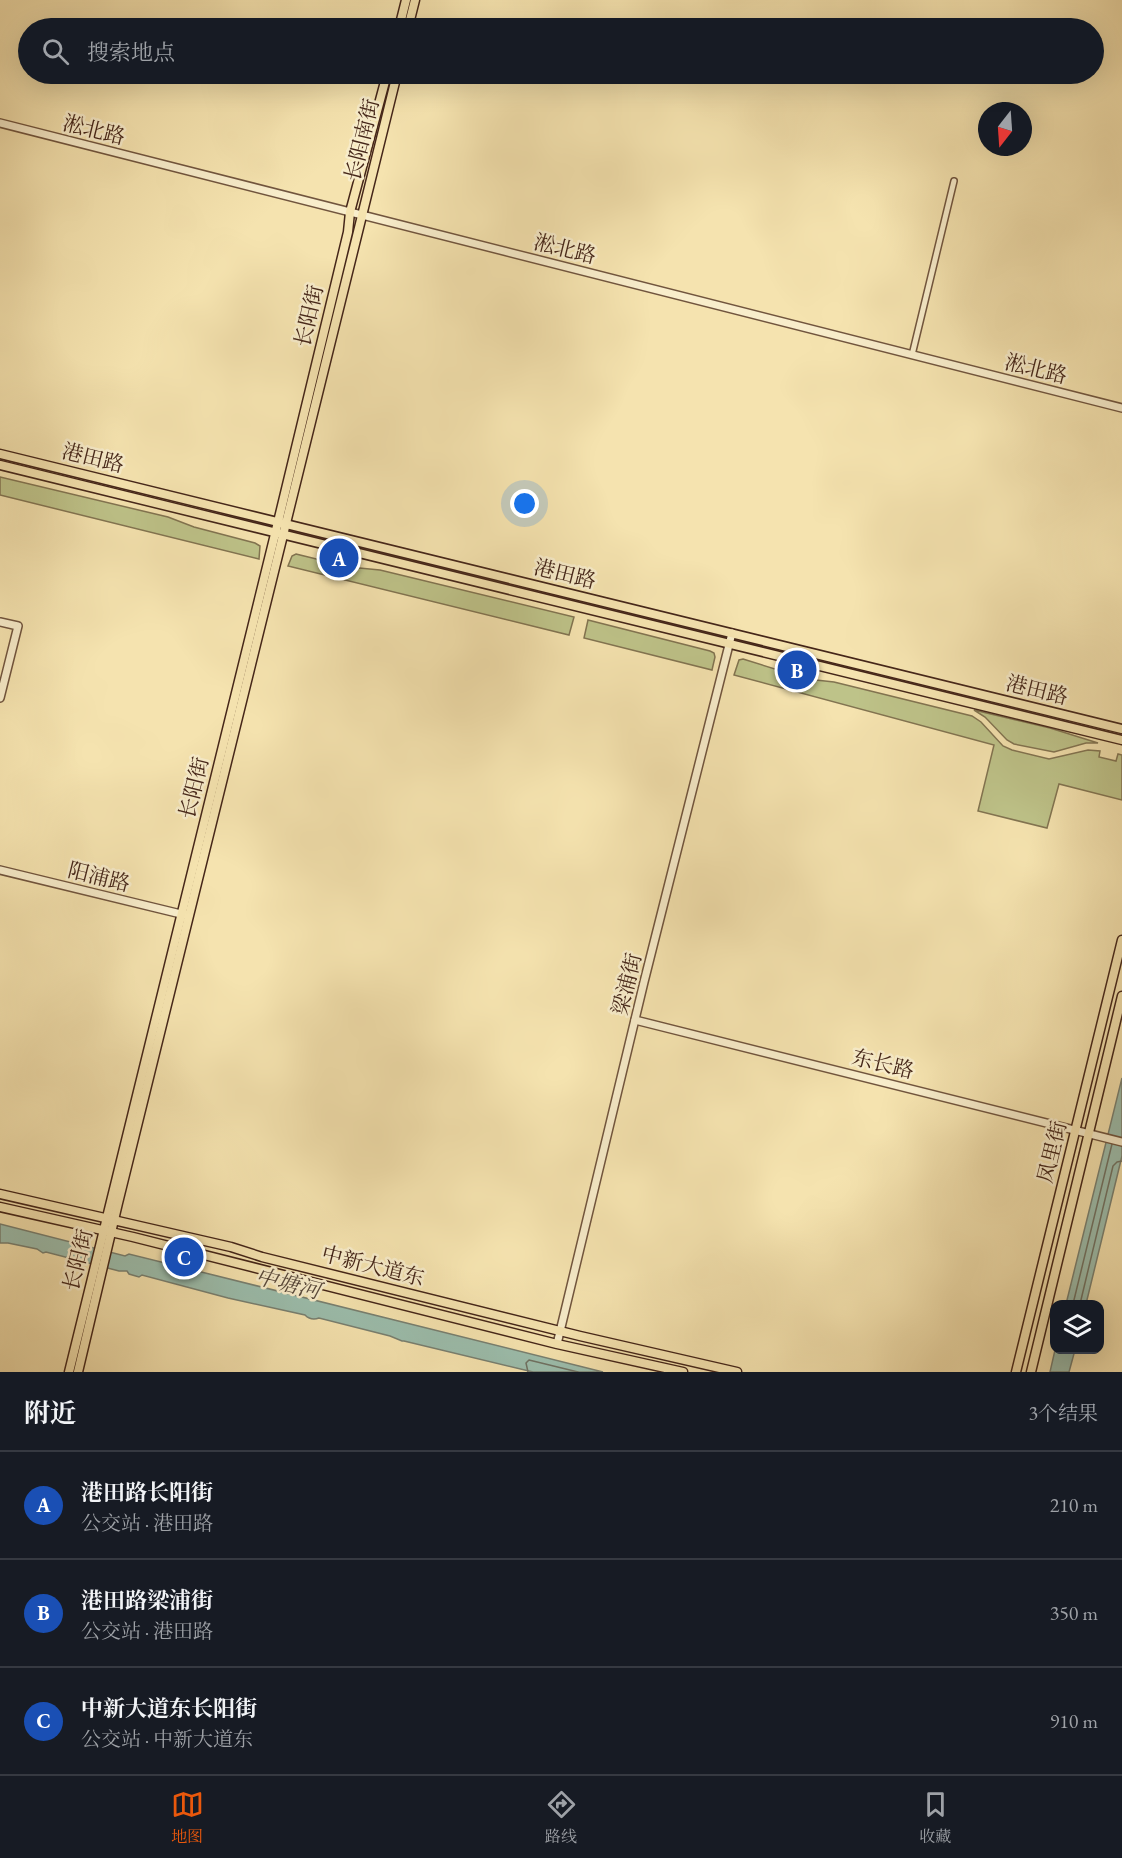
<!DOCTYPE html>
<html lang="zh">
<meta charset="utf-8">
<style>
:root{--surface:#171b24;--page:#20242c;--text:#f1f3f6;--muted:#9ea1a6;--line:#363941;--accent:#ea580c}
body{margin:0;font-family:"EB Garamond","Noto Serif SC",serif;background:var(--page);color:var(--text)}
.controls{position:absolute;right:18px;bottom:18px;display:grid;overflow:hidden;border-radius:12px;box-shadow:0 6px 24px #0002}
.controls button{width:54px;height:54px;display:grid;place-items:center;padding:0;border:0;border-bottom:2px solid var(--line);background:var(--surface);color:var(--text);font:30px sans-serif}
.compass{position:absolute;left:978px;top:102px;width:54px;height:54px;border-radius:50%;background:var(--surface);box-shadow:0 6px 24px #0002;rotate:197deg}
.you{position:absolute;left:525px;top:504px;width:21px;height:21px;margin:-15px;border:4px solid #fff;border-radius:50%;background:#1a73e8;box-shadow:0 0 0 9px #1a73e833}
.badge{display:grid;place-items:center;width:39px;height:39px;border-radius:50%;background:var(--accent);color:#fff;font-size:20px;font-weight:700}
.pin{position:absolute;translate:-50% -50%;border:3px solid #fff;box-shadow:0 2px 6px #0006}
.list{margin:0;padding:0;list-style:none}
h2{display:flex;justify-content:space-between;align-items:center;height:78px;margin:0;padding:0 24px;font-size:26px}
h2 small{font-size:20px;font-weight:400;color:var(--muted)}
.list li{display:grid;grid-template-columns:39px 1fr auto;gap:18px;align-items:center;box-sizing:border-box;height:108px;padding:0 24px;border-top:2px solid var(--line)}
.list b{display:block;font-size:22px;white-space:nowrap}
.list p{margin:0;font-size:20px;white-space:nowrap;color:var(--muted)}
.list em{font-size:20px;font-style:normal;color:var(--muted)}
.icon{flex:none;width:33px;height:33px;fill:none;stroke:currentColor;stroke-width:2;stroke-linecap:round;stroke-linejoin:round}
.map{position:relative;flex:none;width:1122px;height:1372px;overflow:hidden}
.search{position:absolute;background:var(--surface);box-shadow:0 6px 24px #0002;left:18px;right:18px;top:18px;height:66px;display:flex;align-items:center;gap:15px;box-sizing:border-box;padding:0 21px;border-radius:33px;color:var(--muted);font-size:22px}
.sheet{height:402px;background:var(--surface)}
nav{display:flex;justify-content:space-around;align-items:center;box-sizing:border-box;height:84px;border-top:2px solid var(--line);background:var(--surface);font-size:16px;color:var(--muted)}
nav a{display:grid;justify-items:center;gap:3px}
nav .on{color:var(--accent)}
.map>svg:first-child{display:block}
.green{fill:#bec389;stroke:#827451;stroke-width:1.5}
.water{fill:#9cbead;stroke:#798172;stroke-width:1.5}
.lines{fill:none;stroke-linecap:round;stroke-linejoin:round}
.shore{stroke:#707263;stroke-width:1.5}
.minor-casing{stroke:#71553e;stroke-width:8}
.tertiary-casing{stroke:#71553e;stroke-width:10}
.primary-casing{stroke:#452619;stroke-width:11}
.minor{stroke:#f8edcb;stroke-width:5}
.tertiary{stroke:#f8edcb;stroke-width:7}
.primary{stroke:#f5e3af;stroke-width:8}
.labels{text-anchor:middle;stroke-width:5;stroke-linejoin:round;paint-order:stroke}
.street-label{font-size:21px;fill:#452619;stroke:#f8edcb}
.water-label{font-size:22px;font-style:italic;fill:#5b4c3e;stroke:#f8edcb}
</style>
<div class="map">
<svg width="1122" height="1372" viewBox="0 0 1122 1372">
<rect width="100%" height="100%" fill="#f5e3af"/>
<filter id="stains"><feTurbulence type="fractalNoise" baseFrequency=".00333" numOctaves="4"/><feColorMatrix values="0 0 0 0 .2 0 0 0 0 .09 0 0 0 0 .02 0 0 0 .5 -.17"/></filter>
<radialGradient id="worn" r=".72"><stop offset=".6" stop-color="#630" stop-opacity="0"/><stop offset="1" stop-color="#630" stop-opacity=".3"/></radialGradient>
<g class="green">
<polygon points="0,477 168,517 194,527 255,543 260,546 259,559 0,495"/>
<polygon points="296,554 349,567 380,570 574,617 569,635 288,566 292,556"/>
<polygon points="588,620 710,651 714,653 715,657 712,670 584,638"/>
<polygon points="743,659 807,679 834,682 972,716 981,722 1003,746 1012,750 1049,759 1088,750 1100,751 1099,757 1116,761 1118,754 1122,755 1122,800 1059,784 1047,828 978,811 994,745 734,675 739,660"/>
<polygon points="974,710 1050,728 1098,743 1086,743 1054,752 1014,744 1007,740 985,717"/>
</g>
<g class="water">
<polygon points="1122,1078 1122,1156 1086,1304 1066,1304"/>
<path d="M 0,1224 L 125,1256 L 129,1254 L 603,1372 L 533,1372 L 404,1341 L 402,1341 L 390,1336 L 319,1318 C 314,1320 309,1319 305,1315 L 228,1298 L 142,1275 L 139,1277 L 129,1274 L 127,1271 L 119,1271 L 46,1252 L 43,1253 L 37,1249 L 8,1243 L 0,1243 Z"/>
<polygon points="1055,1350 1075,1350 1069,1372 1050,1372"/>
</g>
<g class="lines">
<g class="shore">
<polyline points="1073,1304 1112,1144"/>
<polyline points="1080,1304 1113,1166 1117,1162 1122,1161"/>
<polyline points="528,1372 526,1363 529,1360 578,1372"/>
</g>
<defs>
<polyline id="minor" points="912,355 954,181"/>
<g id="tertiary">
<polyline points="0,123 1122,408"/>
<polyline points="0,622 18,626 0,698"/>
<polyline points="0,870 185,915"/>
<polyline points="635,1020 1122,1142"/>
<polyline points="557,1344 644,982 732,633"/>
</g>
<g id="primary">
<polyline points="399,28 406,0"/>
<polyline points="408,28 415,0"/>
<polyline points="0,454 1122,729"/>
<polyline points="0,465 1122,740"/>
<polyline points="0,1194 231,1247 262,1257 580,1336 737,1372"/>
<polyline points="0,1207 133,1237 557,1344 683,1372"/>
<polyline points="69,1372 278,522 348,232 350,212 387,74"/>
<polyline points="78,1372 118,1203 397,74"/>
<polyline points="1016,1372 1122,940"/>
<polyline points="1031,1372 1122,996"/>
</g>
</defs>
<use href="#minor" class="minor-casing"/>
<use href="#tertiary" class="tertiary-casing"/>
<use href="#primary" class="primary-casing"/>
<use href="#minor" class="minor"/>
<use href="#tertiary" class="tertiary"/>
<use href="#primary" class="primary"/>
</g>
<g class="labels">
<g class="street-label">
<text transform="translate(94 130) rotate(14)" y="7">淞北路</text>
<text transform="translate(362 140) rotate(-76)" y="7">长阳南街</text>
<text transform="translate(565 249) rotate(14)" y="7">淞北路</text>
<text transform="translate(309 316) rotate(-77)" y="7">长阳街</text>
<text transform="translate(1036 369) rotate(14)" y="7">淞北路</text>
<text transform="translate(93 458) rotate(14)" y="7">港田路</text>
<text transform="translate(565 574) rotate(14)" y="7">港田路</text>
<text transform="translate(1037 690) rotate(14)" y="7">港田路</text>
<text transform="translate(194 788) rotate(-76)" y="7">长阳街</text>
<text transform="translate(99 877) rotate(14)" y="7">阳浦路</text>
<text transform="translate(627 984) rotate(-76)" y="7">梁浦街</text>
<text transform="translate(883 1064) rotate(14)" y="7">东长路</text>
<text transform="translate(1052 1152) rotate(-76)" y="7">凤里街</text>
<text transform="translate(78 1260) rotate(-76)" y="7">长阳街</text>
<text transform="translate(373 1266) rotate(14)" y="7">中新大道东</text>
</g>
<g class="water-label">
<text transform="translate(288 1283) rotate(14)" y="8">中塘河</text>
</g>
</g>
<rect width="100%" height="100%" filter="url(#stains)"/>
<rect width="100%" height="100%" fill="url(#worn)"/>
</svg>
<div class="controls">
<button><svg class="icon" aria-label="layers" viewBox="0 0 24 24"><path d="M12 4l9 5-9 5-9-5zM3 14l9 5 9-5"/></svg></button>
</div>
<svg class="compass" viewBox="-18 -18 36 36"><path d="M0-13l5 13h-10z" fill="#e53935"/><path d="M0 13l5-13h-10z" fill="#9ea1a6"/></svg>
<div class="you"></div>
<div class="pin badge" style="left:339px;top:558px;background:#1a4fb4">A</div>
<div class="pin badge" style="left:797px;top:670px;background:#1a4fb4">B</div>
<div class="pin badge" style="left:184px;top:1257px;background:#1a4fb4">C</div>
<div class="search"><svg class="icon" aria-label="search" viewBox="0 0 24 24"><circle cx="10" cy="10" r="6"/><path d="M15 15l6 6"/></svg>搜索地点</div>
</div>
<section class="sheet">
<h2>附近<small>3个结果</small></h2>
<ul class="list">
<li><span class="badge" style="background:#1a4fb4">A</span><div><b>港田路长阳街</b><p>公交站 · 港田路</p></div><em>210 m</em></li>
<li><span class="badge" style="background:#1a4fb4">B</span><div><b>港田路梁浦街</b><p>公交站 · 港田路</p></div><em>350 m</em></li>
<li><span class="badge" style="background:#1a4fb4">C</span><div><b>中新大道东长阳街</b><p>公交站 · 中新大道东</p></div><em>910 m</em></li>
</ul>
</section>
<nav>
<a class="on"><svg class="icon" aria-label="map" viewBox="0 0 24 24"><path d="M3 6l6-2 6 2 6-2v14l-6 2-6-2-6 2zM9 4v14M15 6v14"/></svg>地图</a>
<a><svg class="icon" aria-label="directions" viewBox="0 0 24 24"><path d="M12 3l9 9-9 9-9-9zM9 14v-3h6M13 9l2 2-2 2"/></svg>路线</a>
<a><svg class="icon" aria-label="saved" viewBox="0 0 24 24"><path d="M7 4h10v16l-5-4-5 4z"/></svg>收藏</a>
</nav>
